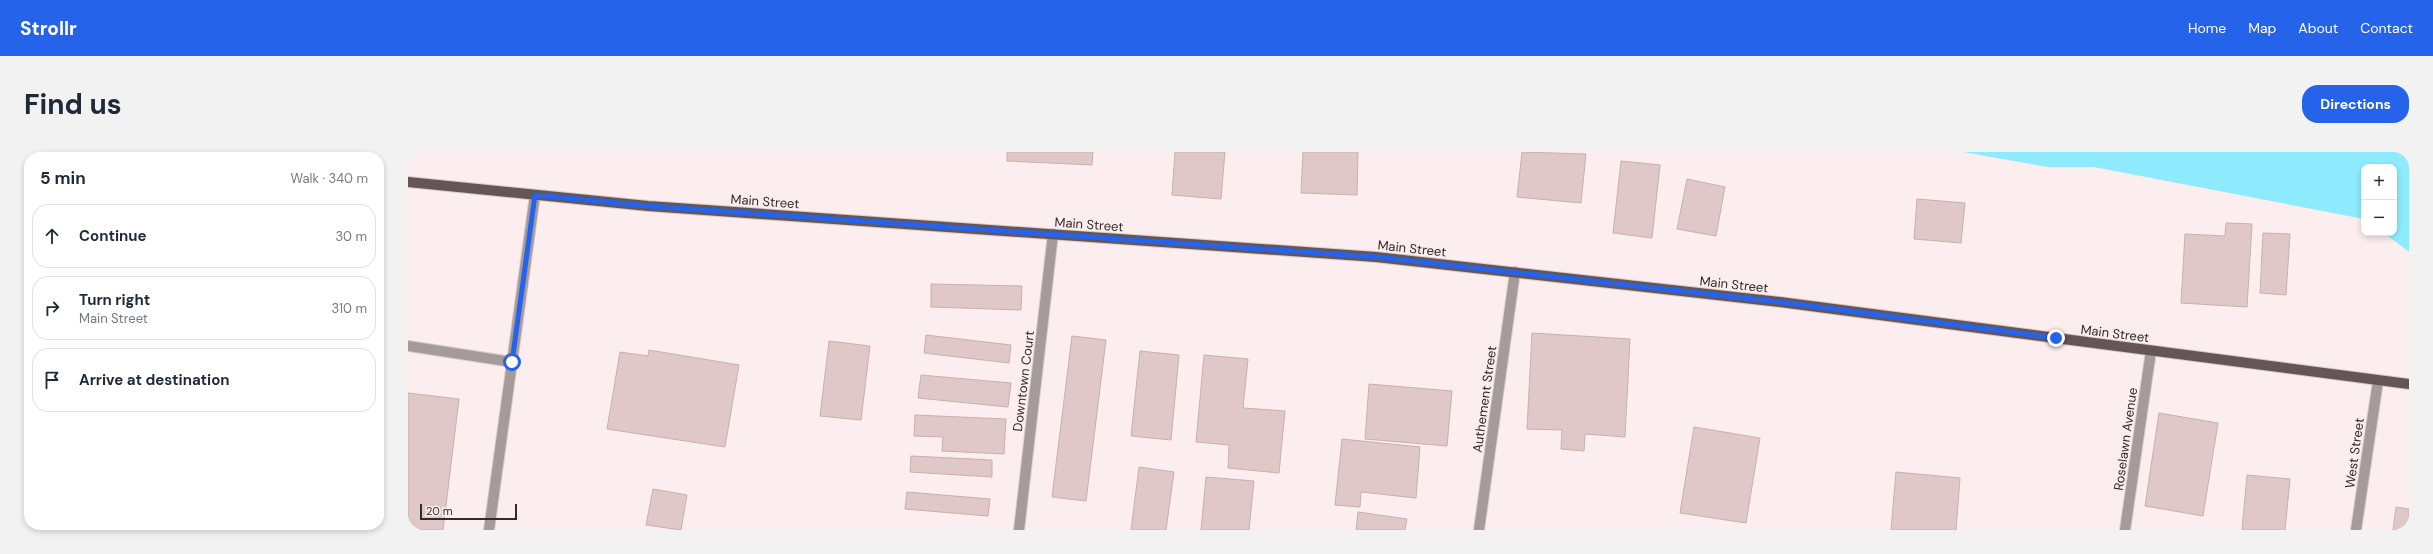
<!DOCTYPE html>
<meta charset="utf-8">
<style>
:root{--surface:#fff;--page:#f2f2f3;--text:#1f2937;--muted:#747a83;--line:#e0e1e3;--accent:#2563eb}
body{margin:0;font-family:"DM Sans",sans-serif;background:var(--page);color:var(--text)}
.controls{position:absolute;right:12px;top:12px;display:grid;overflow:hidden;border-radius:8px;box-shadow:0 2px 6px #0003}
.controls button{width:36px;height:36px;display:grid;place-items:center;padding:0;border:0;border-bottom:1px solid var(--line);background:var(--surface);color:var(--text);font:20px sans-serif}
.scale{position:absolute;left:12px;bottom:10px;width:97px;box-sizing:border-box;padding-left:4px;border:2px solid #332a2a;border-top:0;font-size:11px;line-height:14px;white-space:nowrap;color:#332a2a;-webkit-text-stroke:3px #fcedee;paint-order:stroke}
.stop{position:absolute;width:12px;height:12px;margin:-9px;border:3px solid #2563eb;border-radius:50%;background:#fff}
.stop.end{background:#2563eb;border-color:#fff;box-shadow:0 1px 4px #0008}
.list{margin:0;padding:0;list-style:none}
h2{display:flex;justify-content:space-between;align-items:center;height:52px;margin:0;padding:0 16px;font-size:17px}
h2 small{font-size:13px;font-weight:400;color:var(--muted)}
.list li{display:grid;grid-template-columns:26px 1fr auto;gap:12px;align-items:center;box-sizing:border-box;height:64px;margin:0 8px 8px;padding:0 8px;border:1px solid var(--line);border-radius:16px}
.list b{display:block;font-size:15px;white-space:nowrap}
.list p{margin:0;font-size:13px;white-space:nowrap;color:var(--muted)}
.list em{font-size:13px;font-style:normal;color:var(--muted)}
.icon{flex:none;width:22px;height:22px;fill:none;stroke:currentColor;stroke-width:2;stroke-linecap:round;stroke-linejoin:round}
.map{position:relative;flex:none;width:2001px;height:378px;overflow:hidden;border-radius:16px}
header{display:flex;align-items:center;gap:24px;box-sizing:border-box;height:56px;padding:0 20px;background:var(--accent);color:#fff}
header strong{font-size:19px}
nav{display:flex;gap:22px;margin-inline-start:auto;font-size:14px}
.intro{display:flex;align-items:center;justify-content:space-between;box-sizing:border-box;height:96px;padding:0 24px}
h1{margin:0;font-size:28px}
.button{padding:10px 18px;border-radius:16px;background:var(--accent);color:#fff;font-size:14px;font-weight:700}
main{display:flex;gap:24px;padding:0 24px}
aside{flex:1;background:var(--surface);border-radius:16px;box-shadow:0 2px 6px #0003}
.map>svg:first-child{display:block}
.water{fill:#8eebfe}
.building{fill:#e0c8c9;stroke:#c7b0b0}
.lines{fill:none;stroke-linecap:round;stroke-linejoin:round}
.minor-casing{stroke:#d8cacb;stroke-width:12}
.major-casing{stroke:#d8cacb;stroke-width:12}
.minor{stroke:#a59b9b;stroke-width:10}
.major{stroke:#655;stroke-width:10}
.route{stroke:#2563eb;stroke-width:5}
.labels{text-anchor:middle;stroke-width:3.5;stroke-linejoin:round;paint-order:stroke}
.street-label{font-size:13px;fill:#332a2a;stroke:#fcedee}
</style>
<header>
<strong>Strollr</strong>
<nav><a>Home</a><a>Map</a><a>About</a><a>Contact</a></nav>
</header>
<div class="intro"><h1>Find us</h1><a class="button">Directions</a></div>
<main>
<aside>
<h2>5 min<small>Walk · 340 m</small></h2>
<ul class="list">
<li><svg class="icon" aria-label="ahead" viewBox="0 0 24 24"><path d="M12 20V5M6 11l6-6 6 6"/></svg><div><b>Continue</b></div><em>30 m</em></li>
<li><svg class="icon" aria-label="right" viewBox="0 0 24 24"><path d="M7 20v-9h11M14 6l5 5-5 5"/></svg><div><b>Turn right</b><p>Main Street</p></div><em>310 m</em></li>
<li><svg class="icon" aria-label="arrive" viewBox="0 0 24 24"><path d="M6 21V4h12l-3 4 3 4H6"/></svg><div><b>Arrive at destination</b></div></li>
</ul>
</aside>
<div class="map">
<svg width="2001" height="378" viewBox="0 0 2001 378">
<rect width="100%" height="100%" fill="#fcedee"/>
<polygon class="water" points="1555,0 2001,0 2001,100 1976,81 1986,81 1986,15 1956,15 1956,67 1686,15 1640,15"/>
<g class="building">
<polygon points="599,0 685,0 684,13 599,9"/>
<polygon points="767,0 817,0 813,47 764,43"/>
<polygon points="895,0 950,0 949,43 893,41"/>
<polygon points="1114,0 1178,2 1173,51 1109,45"/>
<polygon points="1213,9 1252,13 1244,86 1205,81"/>
<polygon points="1279,27 1317,35 1308,84 1269,77"/>
<polygon points="1509,47 1557,51 1553,91 1506,87"/>
<polygon points="1818,71 1844,72 1839,155 1773,151 1777,82 1817,84"/>
<polygon points="1855,81 1882,82 1878,143 1852,141"/>
<polygon points="523,132 614,134 613,158 523,155"/>
<polygon points="1124,181 1222,187 1217,285 1177,282 1176,299 1153,297 1154,278 1119,277"/>
<polygon points="518,183 603,193 601,211 516,201"/>
<polygon points="664,184 698,188 678,349 644,345"/>
<polygon points="421,189 462,194 453,268 412,264"/>
<polygon points="241,198 331,213 317,295 199,277 212,200 240,204"/>
<polygon points="732,199 771,203 763,288 723,284"/>
<polygon points="796,203 840,207 835,256 877,259 871,321 820,316 821,293 788,290"/>
<polygon points="513,223 603,231 600,255 510,246"/>
<polygon points="961,232 1044,239 1039,294 957,287"/>
<polygon points="0,241 51,247 35,378 0,378"/>
<polygon points="1751,261 1810,271 1795,364 1737,354"/>
<polygon points="507,263 598,267 596,302 534,299 535,285 506,284"/>
<polygon points="1286,275 1352,286 1338,371 1272,361"/>
<polygon points="934,287 1012,295 1008,346 953,340 952,355 927,353"/>
<polygon points="503,304 584,308 584,325 502,320"/>
<polygon points="731,315 766,320 758,378 723,378"/>
<polygon points="1488,320 1552,326 1548,378 1483,378"/>
<polygon points="1839,323 1882,327 1877,378 1834,378"/>
<polygon points="798,325 846,329 841,378 793,378"/>
<polygon points="245,337 279,343 273,378 238,373"/>
<polygon points="499,340 582,347 580,364 497,357"/>
<polygon points="1988,355 2001,357 2001,378 1985,378"/>
<polygon points="950,360 999,367 997,378 948,378"/>
</g>
<g class="lines">
<defs>
<g id="minor">
<polyline points="0,194 104,210"/>
<polyline points="81,378 127,43"/>
<polyline points="611,378 645,82"/>
<polyline points="1071,378 1107,120"/>
<polyline points="1717,378 1743,199"/>
<polyline points="1948,378 1970,229"/>
</g>
<polyline id="major" points="0,30 240,54 968,105 1372,150 2001,232"/>
</defs>
<use href="#minor" class="minor-casing"/>
<use href="#major" class="major-casing"/>
<use href="#minor" class="minor"/>
<use href="#major" class="major"/>
</g>
<g class="lines">
<polyline class="route" points="104,210 127,43 240,54 968,105 1372,150 1648,186"/>
</g>
<g class="labels">
<g class="street-label">
<text transform="translate(357 49) rotate(4)" y="5">Main Street</text>
<text transform="translate(681 72) rotate(4)" y="5">Main Street</text>
<text transform="translate(1004 96) rotate(6)" y="5">Main Street</text>
<text transform="translate(1326 132) rotate(6)" y="5">Main Street</text>
<text transform="translate(1707 181) rotate(7)" y="5">Main Street</text>
<text transform="translate(615 229) rotate(-83)" y="5">Downtown Court</text>
<text transform="translate(1076 247) rotate(-82)" y="5">Authement Street</text>
<text transform="translate(1717 287) rotate(-82)" y="5">Roselawn Avenue</text>
<text transform="translate(1946 301) rotate(-82)" y="5">West Street</text>
</g>
</g>
</svg>
<div class="controls">
<button>+</button>
<button>−</button>
</div>
<div class="scale">20 m</div>
<div class="stop" style="left:104px;top:210px"></div>
<div class="stop end" style="left:1648px;top:186px"></div>
</div>
</main>
